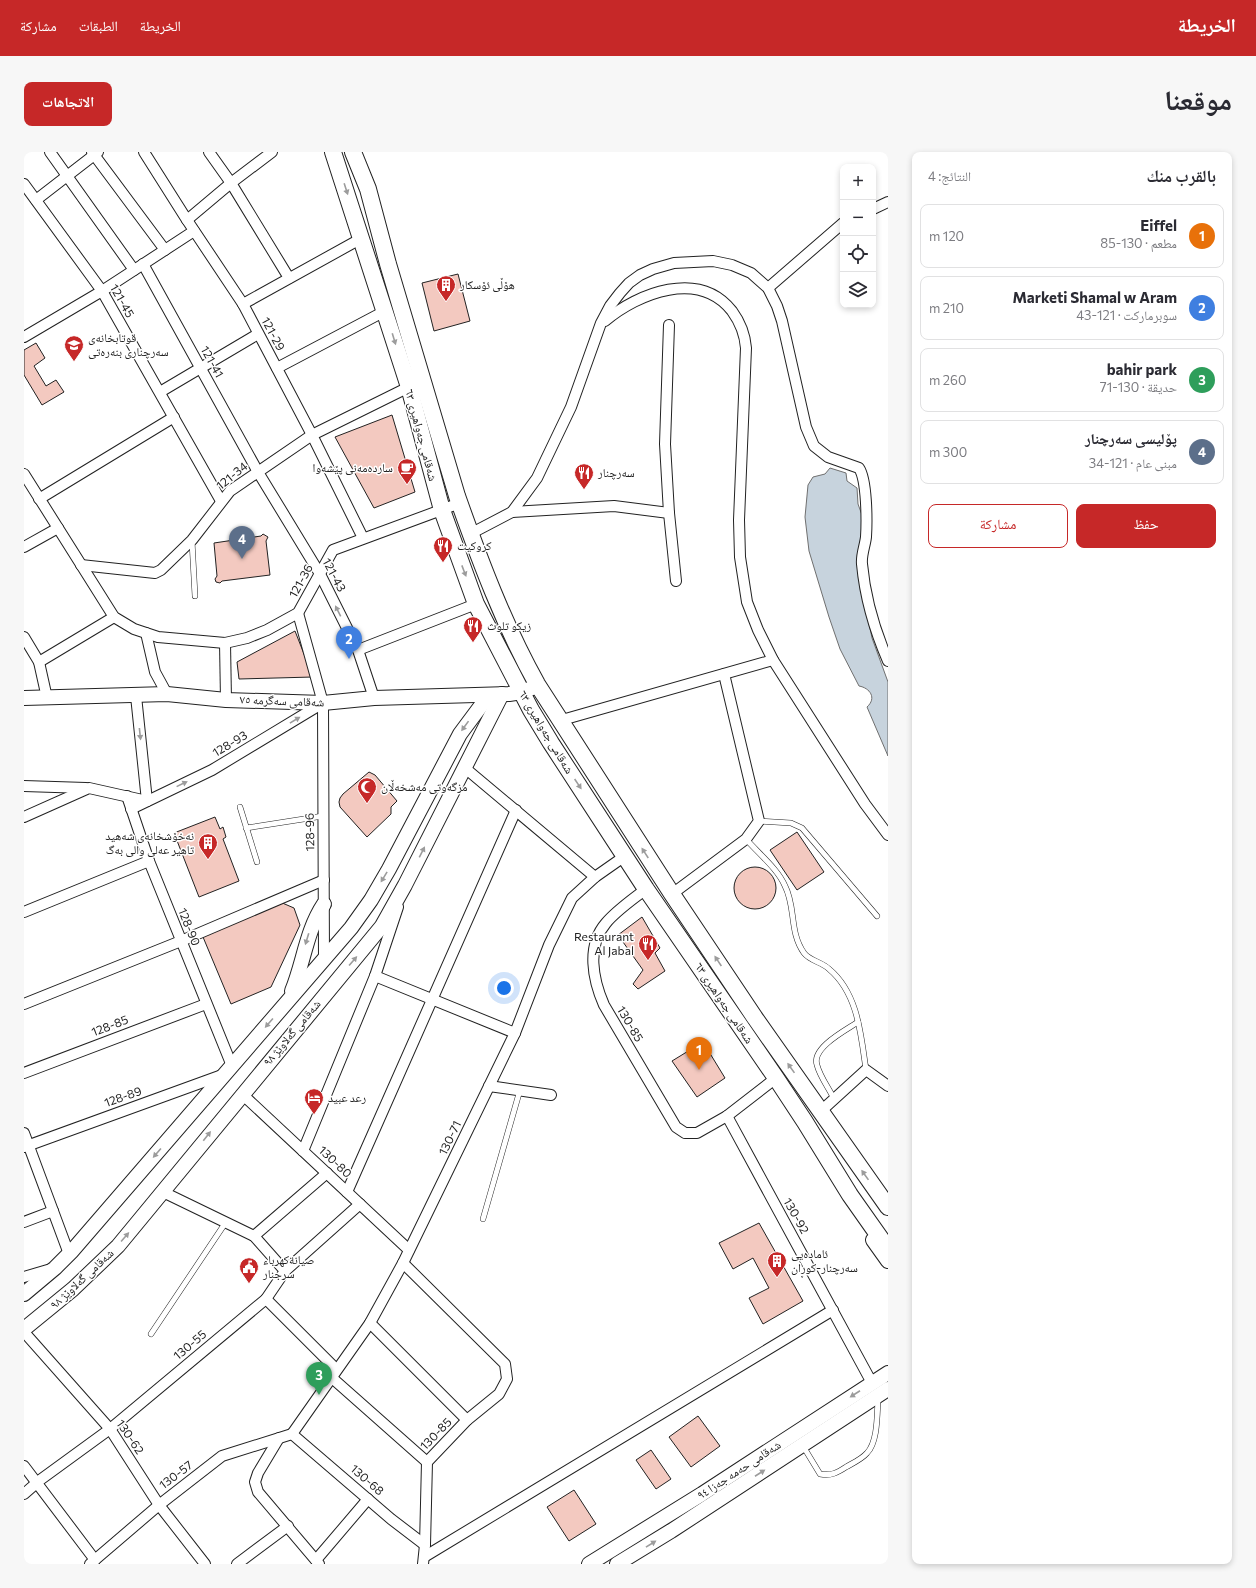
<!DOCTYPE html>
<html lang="ar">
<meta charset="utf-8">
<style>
:root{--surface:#fff;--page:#f7f7f7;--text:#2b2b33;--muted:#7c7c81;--line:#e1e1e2;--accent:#c62828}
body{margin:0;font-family:Commissioner,"Noto Naskh Arabic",sans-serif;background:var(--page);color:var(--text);direction:rtl}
.controls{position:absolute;right:12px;top:12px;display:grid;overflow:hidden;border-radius:8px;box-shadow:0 2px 6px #0003}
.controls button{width:36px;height:36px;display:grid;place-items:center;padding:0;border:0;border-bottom:1px solid var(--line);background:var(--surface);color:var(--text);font:20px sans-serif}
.you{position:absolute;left:480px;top:836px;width:14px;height:14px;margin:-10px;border:3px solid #fff;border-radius:50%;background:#1a73e8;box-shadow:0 0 0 6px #1a73e833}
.badge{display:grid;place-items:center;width:26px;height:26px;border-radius:50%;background:var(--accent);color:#fff;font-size:13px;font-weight:700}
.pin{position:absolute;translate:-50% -33px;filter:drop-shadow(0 1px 2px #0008)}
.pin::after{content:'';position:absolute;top:21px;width:14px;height:12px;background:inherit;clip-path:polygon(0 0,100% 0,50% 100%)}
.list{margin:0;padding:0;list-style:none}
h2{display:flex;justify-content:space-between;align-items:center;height:52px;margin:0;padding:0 16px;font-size:17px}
h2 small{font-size:13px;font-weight:400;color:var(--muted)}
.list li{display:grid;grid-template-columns:26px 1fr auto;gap:12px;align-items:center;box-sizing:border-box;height:64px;margin:0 8px 8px;padding:0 8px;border:1px solid var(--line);border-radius:8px}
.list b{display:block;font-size:15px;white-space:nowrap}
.list p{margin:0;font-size:13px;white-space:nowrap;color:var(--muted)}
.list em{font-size:13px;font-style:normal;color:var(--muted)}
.actions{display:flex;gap:8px;padding:12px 16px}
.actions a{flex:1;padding:9px 0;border:1px solid var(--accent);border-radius:8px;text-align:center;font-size:14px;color:var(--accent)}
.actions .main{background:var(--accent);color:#fff}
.icon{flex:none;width:22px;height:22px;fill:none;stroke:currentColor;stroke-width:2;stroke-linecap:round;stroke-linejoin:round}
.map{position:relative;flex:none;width:864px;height:1412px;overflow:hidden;direction:ltr;border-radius:8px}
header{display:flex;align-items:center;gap:24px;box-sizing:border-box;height:56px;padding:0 20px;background:var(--accent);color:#fff}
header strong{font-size:19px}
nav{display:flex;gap:22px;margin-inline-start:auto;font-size:14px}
.intro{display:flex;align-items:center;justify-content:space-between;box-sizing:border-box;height:96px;padding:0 24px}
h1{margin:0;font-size:28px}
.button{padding:10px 18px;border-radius:8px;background:var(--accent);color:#fff;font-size:14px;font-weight:700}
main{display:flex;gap:24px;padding:0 24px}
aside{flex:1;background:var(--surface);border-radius:8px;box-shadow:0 2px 6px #0003}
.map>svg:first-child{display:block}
.water{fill:#c7d3dd;stroke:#6f6f6f}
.building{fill:#f3c9c0;stroke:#222}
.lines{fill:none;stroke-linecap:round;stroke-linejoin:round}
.lane-casing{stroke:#222;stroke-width:6}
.street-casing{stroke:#222;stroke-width:12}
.secondary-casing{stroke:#222;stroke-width:16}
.primary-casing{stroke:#222;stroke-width:18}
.lane{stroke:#fff;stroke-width:5}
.street{stroke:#fff;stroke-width:10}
.secondary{stroke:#fff;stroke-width:14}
.primary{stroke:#fff;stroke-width:16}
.oneway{fill:#9c9c9c}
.labels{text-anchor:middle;stroke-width:3;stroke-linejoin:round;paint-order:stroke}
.poi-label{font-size:12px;fill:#222;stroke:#fff;text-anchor:start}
.street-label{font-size:12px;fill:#222;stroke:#fff}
</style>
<header>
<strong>الخريطة</strong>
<nav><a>الخريطة</a><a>الطبقات</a><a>مشاركة</a></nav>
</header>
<div class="intro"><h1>موقعنا</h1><a class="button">الاتجاهات</a></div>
<main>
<aside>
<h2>بالقرب منك<small>النتائج: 4</small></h2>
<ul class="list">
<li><span class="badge" style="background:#e8710a">1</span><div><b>Eiffel</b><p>مطعم · 130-85</p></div><em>120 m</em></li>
<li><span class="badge" style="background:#3f7fe0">2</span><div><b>Marketi Shamal w Aram</b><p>سوبرماركت · 121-43</p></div><em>210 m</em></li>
<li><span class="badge" style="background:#2e9e5b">3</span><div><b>bahir park</b><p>حديقة · 130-71</p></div><em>260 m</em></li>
<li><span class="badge" style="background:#5c6f8a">4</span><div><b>پۆلیسی سەرچنار</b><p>مبنى عام · 121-34</p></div><em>300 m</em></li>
</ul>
<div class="actions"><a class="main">حفظ</a><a>مشاركة</a></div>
</aside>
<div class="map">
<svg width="864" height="1412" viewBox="0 0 864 1412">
<rect width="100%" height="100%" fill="#fff"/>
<path class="water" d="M 806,316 L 822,321 L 823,329 L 833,336 L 834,352 L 838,363 L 838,437 L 848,486 L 864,530 L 864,604 L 843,555 C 853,546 846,536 835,534 L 816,497 L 805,465 L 785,399 L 781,365 L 784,333 L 789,325 L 801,322 Z"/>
<g class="building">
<polygon points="434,122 446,169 410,179 398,131"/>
<polygon points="12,191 21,206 10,214 22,234 32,228 40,240 18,253 0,223 0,198"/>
<polygon points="368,263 391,340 350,356 311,285"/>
<polygon points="239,382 244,385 242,389 246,423 198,429 196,431 192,430 191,427 193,424 190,391 237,384"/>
<polygon points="271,479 289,525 215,527 213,510"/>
<polygon points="345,620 351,623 373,649 367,655 367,662 343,685 316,655 315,650 316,646 319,642"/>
<polygon points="191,665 196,677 199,675 202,685 199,687 215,729 175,745 150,681"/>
<polygon points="773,680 800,720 773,738 746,698"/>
<circle cx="731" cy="736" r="21"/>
<polygon points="256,750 270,756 276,773 247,835 207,852 179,785"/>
<polygon points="618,765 636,796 631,801 641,819 614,837 609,832 619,818 594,783"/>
<polygon points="679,890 701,926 673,945 648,909"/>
<polygon points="735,1071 779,1149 739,1172 725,1146 745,1136 729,1106 709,1117 695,1091"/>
<polygon points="674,1264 696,1294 667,1315 645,1285"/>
<polygon points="627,1298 647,1327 632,1337 612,1308"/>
<polygon points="550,1338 572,1372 545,1389 523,1355"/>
</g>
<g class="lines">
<defs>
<g id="lane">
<polyline points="168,389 171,444"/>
<polyline points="216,655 233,710"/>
<polyline points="735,669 767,671 778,676 853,764"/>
<polyline points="222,676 299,664"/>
<path d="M 722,687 C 734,701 754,717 761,734 C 772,755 765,780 780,801 C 786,809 798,810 805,817 C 834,841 837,883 842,918"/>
<path d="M 810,947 C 805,936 796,925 793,913 C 787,896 822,878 834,870"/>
<polyline points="459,1067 496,938"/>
<polyline points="127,1182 202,1070"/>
<path d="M 779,1294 L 796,1322 C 807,1324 813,1321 822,1315 C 829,1311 838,1307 843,1301 C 854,1290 853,1262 854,1247"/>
</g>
<g id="street">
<polyline points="26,0 110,118"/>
<polyline points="68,0 141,98"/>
<polyline points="120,0 163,68 219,152 288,283 339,386"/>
<polyline points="185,0 207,31 265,126"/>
<polyline points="0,32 78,139 197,349"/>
<polyline points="12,48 74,0"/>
<polyline points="849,57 864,50"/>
<polyline points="163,68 207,31 248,0"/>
<polyline points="119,112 234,320 296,422 334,498 350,546"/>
<polyline points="744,136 819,71"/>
<polyline points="219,152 338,86"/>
<path d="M 581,169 C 614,141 675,117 708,159 C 716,170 721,183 722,196 L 715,368 L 716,405 L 723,450 L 734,478 L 749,508 L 841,652 L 864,683"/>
<polyline points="645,173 641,292 645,361 652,429"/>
<polyline points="0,185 78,139 170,79"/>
<polyline points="253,216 361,159"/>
<polyline points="136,240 234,182"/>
<polyline points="0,322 90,465 110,477 134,485 201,491 223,486 243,478 274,461 309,398 436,351"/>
<polyline points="15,347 150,265"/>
<polyline points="488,360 590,354 645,361"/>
<path d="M 446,382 L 488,360 L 513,326 L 547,255 L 577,171 L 586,154 L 596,141 L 605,131 L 616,123 L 629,117 L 650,111 L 689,109 L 708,113 L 727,121 L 744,136 L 753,154 L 758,169 L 782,275 L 790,294 L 804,305 L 835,316 C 843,328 843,369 842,385 C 841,394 837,403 838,412 C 841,445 851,479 864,509"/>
<polyline points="0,395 34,376"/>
<polyline points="57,413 131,421 137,418 168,388 206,339 288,283 385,235"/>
<polyline points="274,461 299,551 300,808"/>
<polyline points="122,481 131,520 143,542"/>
<polyline points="0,485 15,510 23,546"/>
<polyline points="201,491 202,548"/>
<polyline points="334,498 452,452"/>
<polyline points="15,510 90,465"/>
<polyline points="112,544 123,649"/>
<polyline points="538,568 749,508"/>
<polyline points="441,616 571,725"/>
<polyline points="0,634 62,636"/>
<polyline points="103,644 125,709 208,914"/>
<polyline points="107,657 188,618 299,551"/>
<polyline points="0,665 65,636 123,649"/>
<path d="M 622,737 C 608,748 593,758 582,771 C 562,794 569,828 580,853 L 652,975 L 661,981 L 673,981 L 703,964 L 752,926"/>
<polyline points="648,742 722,687 735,669 700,522"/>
<polyline points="0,760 125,709"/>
<polyline points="351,824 491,881"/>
<polyline points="0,852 157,789 300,728"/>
<polyline points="0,921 182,852"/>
<polyline points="465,934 527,943"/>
<polyline points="218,942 385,1098"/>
<polyline points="797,959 842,918 864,934"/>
<polyline points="703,964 848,1231"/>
<polyline points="0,981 45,1102"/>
<polyline points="0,995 201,922"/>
<polyline points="279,999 351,824 374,755"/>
<polyline points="139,1040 230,1084 261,1119"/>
<polyline points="323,1040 492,658"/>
<polyline points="0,1070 29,1059"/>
<polyline points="230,1084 303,1021"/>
<polyline points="379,1111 481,1212 483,1227 475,1242 443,1268 403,1310 401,1393 399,1412"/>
<polyline points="0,1125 27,1117"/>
<polyline points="242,1147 312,1217"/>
<polyline points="346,1171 443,1268"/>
<polyline points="0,1180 86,1277 135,1353 181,1412"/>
<polyline points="307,1225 403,1310"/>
<polyline points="268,1282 346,1171 379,1111 491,881 525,793 548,746 571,725 601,704"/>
<polyline points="268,1282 367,1367 401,1393"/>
<polyline points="255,1286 234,1321 231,1330 234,1340 295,1412"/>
<polyline points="0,1314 71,1408"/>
<polyline points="0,1342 16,1328 86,1277 242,1147 261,1119 336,1052"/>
<polyline points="400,1405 809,1158"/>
<polyline points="292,1408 344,1347"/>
<polyline points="66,1412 135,1353 198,1304 268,1282"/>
<polyline points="213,1412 264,1374"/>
</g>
<g id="secondary">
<polyline points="0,546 143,542 202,548 299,551 350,546 485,542 498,540 508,536"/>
<path d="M 268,839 C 280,810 282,779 300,752"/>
<polyline points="849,1088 864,1109"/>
<polyline points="0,1142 31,1116 48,1099 327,776 347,748 365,717 436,582 465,543"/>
<polyline points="0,1177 49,1137 94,1094 358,774 381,733 478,542"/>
<polyline points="565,1412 678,1342 864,1221"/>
<polyline points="593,1412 647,1379 864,1237"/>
</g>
<g id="primary">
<polyline points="309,0 385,235 418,358 452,452 507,558 527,591 622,737 752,926 781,970 826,1043 864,1097"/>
<path d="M 329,0 L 344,37 L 364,112 L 433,344 C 456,409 480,473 513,532 L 648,742 L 731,866 L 864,1055"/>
</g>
</defs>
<use href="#lane" class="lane-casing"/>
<use href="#street" class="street-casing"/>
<use href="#secondary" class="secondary-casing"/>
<use href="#primary" class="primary-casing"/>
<use href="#lane" class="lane"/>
<use href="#street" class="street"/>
<use href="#secondary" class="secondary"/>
<use href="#primary" class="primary"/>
</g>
<defs><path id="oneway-solid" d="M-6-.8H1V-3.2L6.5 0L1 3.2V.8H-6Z"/></defs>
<g class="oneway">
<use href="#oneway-solid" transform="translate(322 37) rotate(72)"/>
<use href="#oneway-solid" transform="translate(370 187) rotate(73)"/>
<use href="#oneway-solid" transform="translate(440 419) rotate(69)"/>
<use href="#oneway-solid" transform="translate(314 459) rotate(-117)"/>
<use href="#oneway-solid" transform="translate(271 568) rotate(-31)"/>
<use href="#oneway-solid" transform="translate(441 574) rotate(126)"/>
<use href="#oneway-solid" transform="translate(116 582) rotate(84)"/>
<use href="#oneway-solid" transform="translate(158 632) rotate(-26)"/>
<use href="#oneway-solid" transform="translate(554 632) rotate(56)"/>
<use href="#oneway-solid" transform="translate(398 700) rotate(-63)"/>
<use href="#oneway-solid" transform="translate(621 701) rotate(-123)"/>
<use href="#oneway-solid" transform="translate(360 725) rotate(121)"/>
<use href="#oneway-solid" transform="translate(283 787) rotate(107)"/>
<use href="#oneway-solid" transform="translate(329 809) rotate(-49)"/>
<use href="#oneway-solid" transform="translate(694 809) rotate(-124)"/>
<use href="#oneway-solid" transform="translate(245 871) rotate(131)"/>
<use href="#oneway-solid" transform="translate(767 916) rotate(-125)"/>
<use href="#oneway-solid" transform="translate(183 984) rotate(-52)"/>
<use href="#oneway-solid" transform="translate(133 1001) rotate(131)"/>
<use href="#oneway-solid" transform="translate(841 1023) rotate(-125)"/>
<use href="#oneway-solid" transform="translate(101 1085) rotate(-49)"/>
<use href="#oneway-solid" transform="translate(831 1242) rotate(147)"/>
<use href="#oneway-solid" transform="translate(736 1321) rotate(-33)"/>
<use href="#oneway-solid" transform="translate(627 1392) rotate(-32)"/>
</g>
<defs>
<symbol id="building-pin" viewBox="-11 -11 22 30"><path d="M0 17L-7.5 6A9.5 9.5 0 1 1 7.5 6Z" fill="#c62828" stroke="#fff"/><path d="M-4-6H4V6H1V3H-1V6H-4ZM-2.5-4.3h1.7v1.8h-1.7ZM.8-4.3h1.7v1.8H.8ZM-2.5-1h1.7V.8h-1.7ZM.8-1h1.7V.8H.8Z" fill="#fff"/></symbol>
<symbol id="school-pin" viewBox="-11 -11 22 30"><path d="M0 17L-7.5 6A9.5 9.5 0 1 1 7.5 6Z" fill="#c62828" stroke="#fff"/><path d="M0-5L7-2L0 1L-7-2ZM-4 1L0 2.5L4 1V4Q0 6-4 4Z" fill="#fff"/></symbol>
<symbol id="cafe-pin" viewBox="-11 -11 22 30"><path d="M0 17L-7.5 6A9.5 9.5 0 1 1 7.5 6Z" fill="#c62828" stroke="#fff"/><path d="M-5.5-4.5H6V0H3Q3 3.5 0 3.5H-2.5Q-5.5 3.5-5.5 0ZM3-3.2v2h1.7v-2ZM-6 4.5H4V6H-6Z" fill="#fff"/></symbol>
<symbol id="restaurant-pin" viewBox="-11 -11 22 30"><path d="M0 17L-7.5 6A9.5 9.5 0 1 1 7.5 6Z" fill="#c62828" stroke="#fff"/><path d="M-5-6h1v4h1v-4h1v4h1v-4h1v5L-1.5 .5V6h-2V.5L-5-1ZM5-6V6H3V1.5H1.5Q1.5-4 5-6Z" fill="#fff"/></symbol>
<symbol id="mosque-pin" viewBox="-11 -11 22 30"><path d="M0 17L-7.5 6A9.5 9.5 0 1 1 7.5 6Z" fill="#c62828" stroke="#fff"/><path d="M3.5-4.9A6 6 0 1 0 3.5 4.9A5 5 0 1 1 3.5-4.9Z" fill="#fff"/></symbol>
<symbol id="hotel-pin" viewBox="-11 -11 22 30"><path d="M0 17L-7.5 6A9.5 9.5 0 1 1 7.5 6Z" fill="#c62828" stroke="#fff"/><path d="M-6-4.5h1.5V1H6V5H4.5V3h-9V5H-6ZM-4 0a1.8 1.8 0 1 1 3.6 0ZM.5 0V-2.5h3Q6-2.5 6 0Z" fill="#fff"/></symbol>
<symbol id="civic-pin" viewBox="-11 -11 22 30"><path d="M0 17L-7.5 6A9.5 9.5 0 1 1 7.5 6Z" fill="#c62828" stroke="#fff"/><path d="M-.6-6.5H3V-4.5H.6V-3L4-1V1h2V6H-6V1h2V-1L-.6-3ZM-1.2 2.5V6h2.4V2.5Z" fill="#fff"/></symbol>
</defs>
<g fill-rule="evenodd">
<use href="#building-pin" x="411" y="122" width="22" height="30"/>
<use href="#school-pin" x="39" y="182" width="22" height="30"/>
<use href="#cafe-pin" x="372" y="305" width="22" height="30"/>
<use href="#restaurant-pin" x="549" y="310" width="22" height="30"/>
<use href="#restaurant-pin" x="408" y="383" width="22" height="30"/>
<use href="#restaurant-pin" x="438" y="463" width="22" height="30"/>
<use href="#mosque-pin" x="332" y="624" width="22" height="30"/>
<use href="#building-pin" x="173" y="680" width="22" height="30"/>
<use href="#restaurant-pin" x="613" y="781" width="22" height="30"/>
<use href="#hotel-pin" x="279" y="935" width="22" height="30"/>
<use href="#building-pin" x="742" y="1098" width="22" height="30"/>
<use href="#civic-pin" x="214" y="1104" width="22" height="30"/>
</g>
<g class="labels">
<g class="poi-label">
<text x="436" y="137">هۆڵی ئۆسکار</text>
<text x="64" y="190">قوتابخانەی<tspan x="64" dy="14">سەرچناری بنەرەتی</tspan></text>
<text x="369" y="320" text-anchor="end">ساردەمەنی پێشەوا</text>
<text x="574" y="325">سەرچنار</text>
<text x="433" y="398">كروكيت</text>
<text x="463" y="478">زيكو تلوث</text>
<text x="357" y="639">مزگەوتی مەشخەڵان</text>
<text x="170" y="688" text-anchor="end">نەخۆشخانەی شەهید<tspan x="170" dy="14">تاهیر عەلی والی بەگ</tspan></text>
<text x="610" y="789" text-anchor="end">Restaurant<tspan x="610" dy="14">Al Jabal</tspan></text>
<text x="304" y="950">رعد عبيد</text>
<text x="767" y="1106">ئامادەیی<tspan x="767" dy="14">سەرچنار-کوڕان</tspan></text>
<text x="239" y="1112">صيانةكهرباء<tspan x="239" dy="14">سرجنار</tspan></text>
</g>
<g class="street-label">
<text transform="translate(98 149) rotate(60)" y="4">121-45</text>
<text transform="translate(249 182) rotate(62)" y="4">121-29</text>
<text transform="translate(188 210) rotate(61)" y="4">121-41</text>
<text transform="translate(397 283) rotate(75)" y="4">شەقامی جەواهیری ٦٣</text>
<text transform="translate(208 324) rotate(-39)" y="4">121-34</text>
<text transform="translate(310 423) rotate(62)" y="4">121-43</text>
<text transform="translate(277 429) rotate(-61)" y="4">121-36</text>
<text transform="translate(258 549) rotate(2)" y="4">شەقامی سەگرمە ٧٥</text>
<text transform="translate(522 580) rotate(59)" y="4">شەقامی جەواهیری ٦٣</text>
<text transform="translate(206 592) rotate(-31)" y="4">128-93</text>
<text transform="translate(286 680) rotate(-91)" y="4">128-96</text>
<text transform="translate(165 775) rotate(68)" y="4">128-90</text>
<text transform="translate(700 851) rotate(56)" y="4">شەقامی جەواهیری ٦٣</text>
<text transform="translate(606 872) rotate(59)" y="4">130-85</text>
<text transform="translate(86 874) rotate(-21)" y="4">128-85</text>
<text transform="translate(268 881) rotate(-50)" y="4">شەقامی گەلاوێژ ٩٨</text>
<text transform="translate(99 945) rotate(-20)" y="4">128-89</text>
<text transform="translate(426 986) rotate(-64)" y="4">130-71</text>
<text transform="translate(311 1010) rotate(43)" y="4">130-80</text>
<text transform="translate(772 1064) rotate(61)" y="4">130-92</text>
<text transform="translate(58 1127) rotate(-43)" y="4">شەقامی گەلاوێژ ٩٨</text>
<text transform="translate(166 1193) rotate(-40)" y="4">130-55</text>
<text transform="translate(412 1282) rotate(-46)" y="4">130-85</text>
<text transform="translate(106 1285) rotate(56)" y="4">130-62</text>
<text transform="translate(715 1318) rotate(-33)" y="4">شەقامی حەمە جەزا ٩٤</text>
<text transform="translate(152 1323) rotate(-37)" y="4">130-57</text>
<text transform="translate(343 1328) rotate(41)" y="4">130-68</text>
</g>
</g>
</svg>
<div class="controls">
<button>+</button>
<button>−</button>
<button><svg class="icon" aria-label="locate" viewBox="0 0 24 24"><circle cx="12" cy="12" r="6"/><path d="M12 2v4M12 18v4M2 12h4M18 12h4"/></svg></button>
<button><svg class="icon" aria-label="layers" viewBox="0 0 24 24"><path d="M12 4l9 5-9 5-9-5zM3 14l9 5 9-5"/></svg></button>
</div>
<div class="you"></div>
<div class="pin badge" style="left:675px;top:918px;background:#e8710a">1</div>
<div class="pin badge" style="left:325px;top:507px;background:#3f7fe0">2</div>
<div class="pin badge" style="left:295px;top:1243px;background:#2e9e5b">3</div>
<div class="pin badge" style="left:218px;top:407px;background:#5c6f8a">4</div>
</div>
</main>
